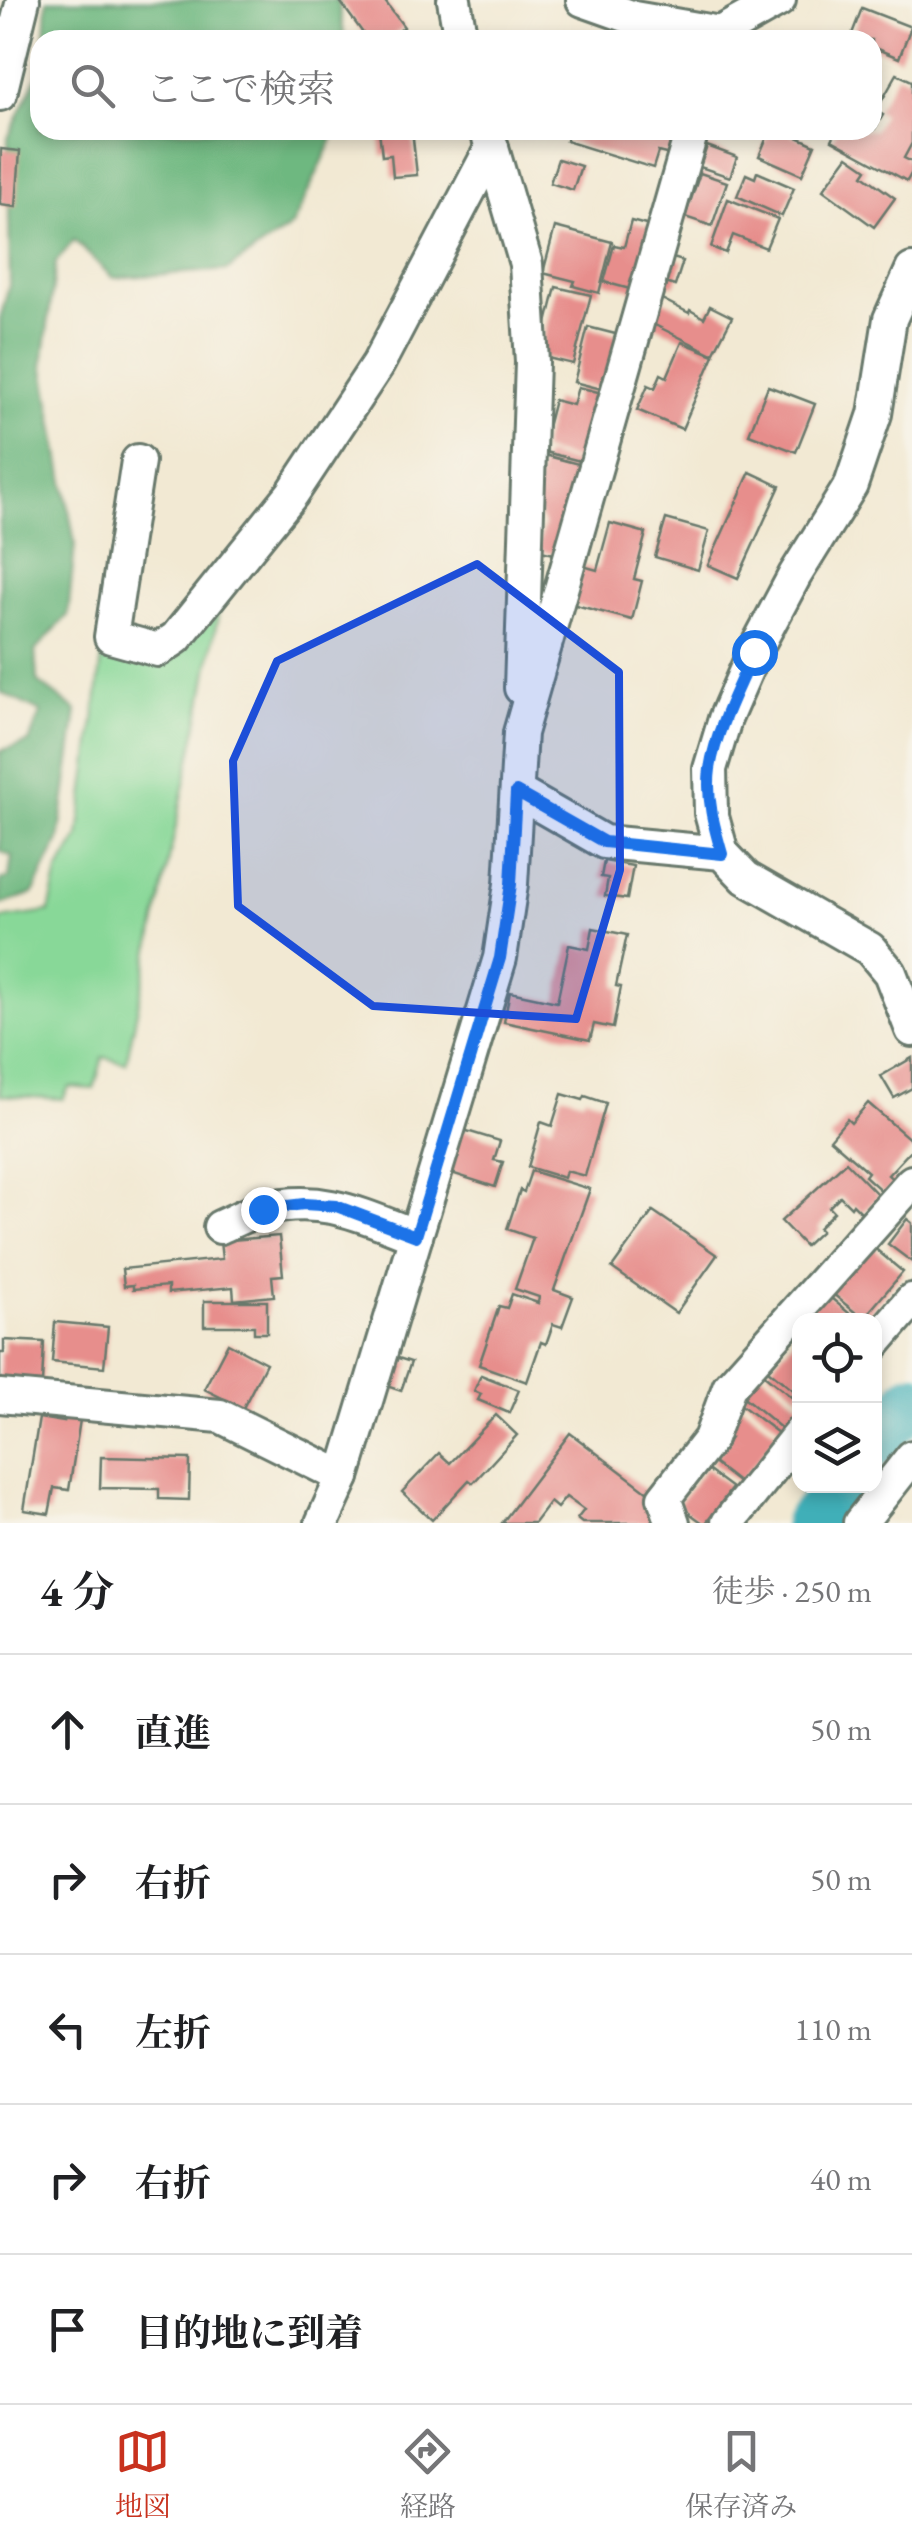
<!DOCTYPE html>
<html lang="ja">
<meta charset="utf-8">
<style>
:root{--surface:#fff;--page:#f2f2f2;--text:#202124;--muted:#757577;--line:#e0e0e0;--accent:#c8321e}
body{margin:0;font-family:"EB Garamond","Noto Serif JP",serif;background:var(--page);color:var(--text)}
.controls{position:absolute;right:30px;bottom:30px;display:grid;overflow:hidden;border-radius:20px;box-shadow:0 5px 15px #0003}
.controls button{width:90px;height:90px;display:grid;place-items:center;padding:0;border:0;border-bottom:2px solid var(--line);background:var(--surface);color:var(--text);font:50px sans-serif}
.stop{position:absolute;width:30px;height:30px;margin:-22px;border:8px solid #1a73e8;border-radius:50%;background:#fff}
.stop.end{background:#1a73e8;border-color:#fff;box-shadow:0 2px 10px #0008}
.list{margin:0;padding:0;list-style:none}
h2{display:flex;justify-content:space-between;align-items:center;height:130px;margin:0;padding:0 40px;font-size:42px}
h2 small{font-size:32px;font-weight:400;color:var(--muted)}
.list li{display:grid;grid-template-columns:65px 1fr auto;gap:30px;align-items:center;box-sizing:border-box;height:150px;padding:0 40px;border-top:2px solid var(--line)}
.list b{display:block;font-size:38px;white-space:nowrap}
.list em{font-size:32px;font-style:normal;color:var(--muted)}
.icon{flex:none;width:55px;height:55px;fill:none;stroke:currentColor;stroke-width:2;stroke-linecap:round;stroke-linejoin:round}
.map{position:relative;flex:none;width:912px;height:1523px;overflow:hidden}
.search{position:absolute;background:var(--surface);box-shadow:0 5px 15px #0003;left:30px;right:30px;top:30px;height:110px;display:flex;align-items:center;gap:25px;box-sizing:border-box;padding:0 35px;border-radius:30px;color:var(--muted);font-size:38px}
.sheet{height:880px;background:var(--surface)}
nav{display:flex;justify-content:space-around;align-items:center;box-sizing:border-box;height:140px;border-top:2px solid var(--line);background:var(--surface);font-size:28px;color:var(--muted)}
nav a{display:grid;justify-items:center;gap:5px}
nav .on{color:var(--accent)}
.map>svg:first-child{display:block}
.green{fill:#88d898;stroke:#548a66;stroke-width:2.5}
.forest{fill:#6eb880;stroke:#467a5a;stroke-width:2.5}
.lines{fill:none;stroke-linecap:round;stroke-linejoin:round}
.river{stroke:#3fafb8;stroke-width:50}
.building{fill:#e78e8c}
.street-casing{stroke:#69796c;stroke-width:38}
.street{stroke:#fff;stroke-width:32}
.route{stroke:#1a73e8;stroke-width:12}
.marked{fill:#1d4ed8;fill-opacity:0.2;stroke:#1d4ed8;stroke-width:8;stroke-linejoin:round}
</style>
<div class="map">
<svg width="912" height="1523" viewBox="0 0 912 1523">
<rect width="100%" height="100%" fill="#f7f3e8"/>
<filter id="ink" filterUnits="userSpaceOnUse"><feTurbulence type="fractalNoise" baseFrequency=".01" numOctaves="2"/><feDisplacementMap in="SourceGraphic" scale="20" xChannelSelector="R" yChannelSelector="G"/><feConvolveMatrix kernelMatrix="1 2 1 2 8 2 1 2 1" color-interpolation-filters="sRGB"/></filter>
<filter id="wash" filterUnits="userSpaceOnUse"><feTurbulence type="fractalNoise" baseFrequency=".0048" numOctaves="4" result="noise"/><feDisplacementMap in="SourceGraphic" scale="40" xChannelSelector="R" yChannelSelector="G"/><feGaussianBlur stdDeviation="2.25" result="paint"/><feColorMatrix in="noise" values="0 0 0 0 0 0 0 0 0 0 0 0 0 0 0 0 0 1.4 0 .05"/><feComposite in="paint" operator="in"/></filter>
<g filter="url(#wash)">
<rect width="100%" height="100%" fill="#f2e9d3"/>
<polygon class="green" points="221,598 202,703 126,1063 103,1057 94,1089 69,1087 63,1099 0,1095 0,919 49,912 58,872 79,837 102,657 110,646 154,658"/>
<g class="forest">
<polygon points="47,0 338,0 345,40 45,40"/>
<polygon points="40,70 40,130 335,130 332,141 292,226 227,270 113,278 74,240 56,262 43,363 75,544 68,615 35,651 37,681 77,711 59,840 33,894 0,905 0,880 9,878 12,856 0,851 0,751 29,742 41,712 0,692 0,320 10,281 8,138"/>
</g>
<g class="lines">
<g class="river">
<polyline points="874,1444 912,1399"/>
<polyline points="809,1523 840,1486"/>
</g>
</g>
<g id="blocks">
<g class="building">
<polygon points="339,0 384,0 404,27 387,40 368,40"/>
<polygon points="862,8 911,27 899,58 872,47 872,40 850,39"/>
<polygon points="897,74 912,81 912,143 904,158 912,162 912,172 907,181 832,140 837,130 874,130 883,115 876,111"/>
<polygon points="379,130 412,130 417,175 393,177 391,155 382,156"/>
<polygon points="570,130 686,130 678,157 658,152 653,168 566,141"/>
<polygon points="770,130 782,130 815,145 802,175 759,156"/>
<polygon points="707,146 737,157 730,177 700,167"/>
<polygon points="1,149 20,151 16,207 0,205"/>
<polygon points="848,156 867,169 863,175 895,198 874,227 823,190"/>
<polygon points="558,159 581,166 573,190 550,183"/>
<polygon points="757,172 794,188 782,216 737,196 746,174 755,178"/>
<polygon points="700,173 727,182 712,226 685,217"/>
<polygon points="728,199 778,219 766,248 733,235 726,253 711,247"/>
<polygon points="631,221 657,228 641,292 604,282 614,245 624,247"/>
<polygon points="555,227 612,242 599,293 573,286 575,281 543,273"/>
<polygon points="666,256 683,261 675,286 658,281"/>
<polygon points="556,287 591,295 573,364 539,356"/>
<polygon points="660,298 689,313 690,310 704,318 710,306 732,317 713,354 651,323"/>
<polygon points="588,327 627,337 613,392 574,382"/>
<polygon points="682,342 714,355 682,429 637,410 648,385 655,388 661,374 667,377"/>
<polygon points="768,386 815,404 796,452 749,434"/>
<polygon points="578,387 610,395 592,464 541,451 554,400 573,405"/>
<polygon points="544,455 590,467 561,530 554,554 537,550 544,525 533,500"/>
<polygon points="750,472 780,486 738,578 708,565"/>
<polygon points="666,519 709,531 698,570 655,557"/>
<polygon points="610,523 646,533 634,579 642,581 632,620 572,604 583,566 597,570"/>
<polygon points="604,861 633,866 627,899 605,896 608,878 601,877"/>
<polygon points="593,928 627,935 616,986 621,987 613,1028 594,1024 590,1040 504,1022 510,992 557,1002 569,945 589,949"/>
<polygon points="912,1058 912,1088 894,1098 881,1076"/>
<polygon points="562,1094 583,1100 585,1096 606,1103 585,1176 566,1171 564,1178 528,1167 541,1122 552,1126"/>
<polygon points="868,1103 912,1141 912,1149 888,1175 896,1182 885,1194 865,1176 868,1172 830,1139 847,1119 851,1123"/>
<polygon points="457,1128 500,1141 494,1160 503,1162 495,1187 445,1171"/>
<polygon points="846,1162 879,1196 862,1213 853,1204 851,1207 840,1196 829,1207 834,1212 818,1228 821,1231 805,1246 781,1221"/>
<polygon points="531,1171 590,1189 554,1290 573,1297 562,1327 553,1324 546,1344 541,1342 527,1382 479,1365 499,1306 507,1308 512,1294 538,1303 539,1297 515,1289 533,1238 507,1229 520,1190 524,1192"/>
<polygon points="653,1211 717,1255 676,1313 612,1268"/>
<polygon points="907,1219 912,1223 912,1262 888,1244"/>
<polygon points="279,1236 283,1275 272,1276 274,1296 234,1300 233,1287 168,1293 168,1286 133,1289 133,1285 124,1286 122,1269 222,1259 220,1241"/>
<polygon points="866,1241 903,1272 863,1319 826,1288"/>
<polygon points="824,1292 857,1320 820,1320 808,1310"/>
<polygon points="204,1301 267,1301 267,1333 254,1333 254,1326 204,1326"/>
<polygon points="55,1322 108,1327 104,1367 52,1362"/>
<polygon points="800,1333 800,1396 768,1370"/>
<polygon points="4,1340 44,1342 42,1384 0,1382 0,1353 4,1353"/>
<polygon points="228,1343 266,1363 243,1408 204,1389"/>
<polygon points="389,1355 411,1362 401,1391 378,1383"/>
<polygon points="758,1370 800,1404 800,1408 782,1429 739,1393"/>
<polygon points="481,1375 519,1390 509,1413 478,1400 481,1394 474,1391"/>
<polygon points="741,1405 778,1433 739,1483 712,1462 730,1438 720,1431"/>
<polygon points="496,1415 517,1435 473,1483 469,1480 432,1520 402,1492 439,1453 450,1463"/>
<polygon points="39,1418 64,1422 65,1418 80,1420 69,1490 54,1488 49,1514 24,1510"/>
<polygon points="570,1433 652,1495 663,1523 582,1523 577,1519 584,1510 566,1497 557,1508 550,1502 534,1523 502,1523"/>
<polygon points="101,1457 190,1459 189,1500 159,1499 159,1489 100,1488"/>
<polygon points="705,1468 732,1488 706,1523 703,1523 678,1505"/>
</g>
</g>
</g>
<g filter="url(#ink)">
<use href="#blocks" fill-opacity="0" stroke="#69796c" stroke-width="2.5"/>
<g class="lines">
<defs>
<g id="street">
<polyline points="454,0 461,40"/>
<polyline points="583,0 634,18 720,33 779,0"/>
<polyline points="0,94 23,0"/>
<polyline points="489,138 526,264 532,362 521,688"/>
<polyline points="138,461 111,637 158,650 176,638 292,494 378,364 492,147"/>
<polyline points="517,792 604,842 722,853 746,878 870,949 890,973 912,1030"/>
<polyline points="722,853 711,813 710,769 725,719 754,652 795,575 851,485 875,414 890,319 912,270"/>
<path d="M 220,1227 C 234,1221 249,1212 264,1209 C 322,1194 363,1216 416,1236"/>
<polyline points="874,1344 912,1300"/>
<polyline points="0,1396 220,1416 343,1477"/>
<polyline points="322,1523 343,1477 500,958 511,884 520,733 692,130"/>
<polyline points="673,1523 664,1498 710,1439 729,1387 912,1182"/>
<polyline points="728,1523 800,1433"/>
<polyline points="860,1523 912,1457"/>
</g>
</defs>
<use href="#street" class="street-casing"/>
<use href="#street" class="street"/>
</g>
</g>
<g class="lines" filter="url(#ink)">
<path class="route" d="M 263,1209 L 304,1204 L 336,1206 L 416,1236 L 500,958 L 511,884 L 516,792 L 604,842 L 722,854 C 714,826 706,798 710,769 C 715,733 739,685 754,652"/>
</g>
<path class="marked" d="M 477,564 L 619,672 L 620,870 L 576,1019 L 373,1006 L 238,906 L 233,761 L 277,661 Z"/>
</svg>
<div class="controls">
<button><svg class="icon" aria-label="locate" viewBox="0 0 24 24"><circle cx="12" cy="12" r="6"/><path d="M12 2v4M12 18v4M2 12h4M18 12h4"/></svg></button>
<button><svg class="icon" aria-label="layers" viewBox="0 0 24 24"><path d="M12 4l9 5-9 5-9-5zM3 14l9 5 9-5"/></svg></button>
</div>
<div class="stop" style="left:754px;top:652px"></div>
<div class="stop end" style="left:263px;top:1209px"></div>
<div class="search"><svg class="icon" aria-label="search" viewBox="0 0 24 24"><circle cx="10" cy="10" r="6"/><path d="M15 15l6 6"/></svg>ここで検索</div>
</div>
<section class="sheet">
<h2>4 分<small>徒歩 · 250 m</small></h2>
<ul class="list">
<li><svg class="icon" aria-label="ahead" viewBox="0 0 24 24"><path d="M12 20V5M6 11l6-6 6 6"/></svg><div><b>直進</b></div><em>50 m</em></li>
<li><svg class="icon" aria-label="right" viewBox="0 0 24 24"><path d="M7 20v-9h11M14 6l5 5-5 5"/></svg><div><b>右折</b></div><em>50 m</em></li>
<li><svg class="icon" aria-label="left" viewBox="0 0 24 24"><path d="M17 20v-9H6M10 6l-5 5 5 5"/></svg><div><b>左折</b></div><em>110 m</em></li>
<li><svg class="icon" aria-label="right" viewBox="0 0 24 24"><path d="M7 20v-9h11M14 6l5 5-5 5"/></svg><div><b>右折</b></div><em>40 m</em></li>
<li><svg class="icon" aria-label="arrive" viewBox="0 0 24 24"><path d="M6 21V4h12l-3 4 3 4H6"/></svg><div><b>目的地に到着</b></div></li>
</ul>
</section>
<nav>
<a class="on"><svg class="icon" aria-label="map" viewBox="0 0 24 24"><path d="M3 6l6-2 6 2 6-2v14l-6 2-6-2-6 2zM9 4v14M15 6v14"/></svg>地図</a>
<a><svg class="icon" aria-label="directions" viewBox="0 0 24 24"><path d="M12 3l9 9-9 9-9-9zM9 14v-3h6M13 9l2 2-2 2"/></svg>経路</a>
<a><svg class="icon" aria-label="saved" viewBox="0 0 24 24"><path d="M7 4h10v16l-5-4-5 4z"/></svg>保存済み</a>
</nav>
